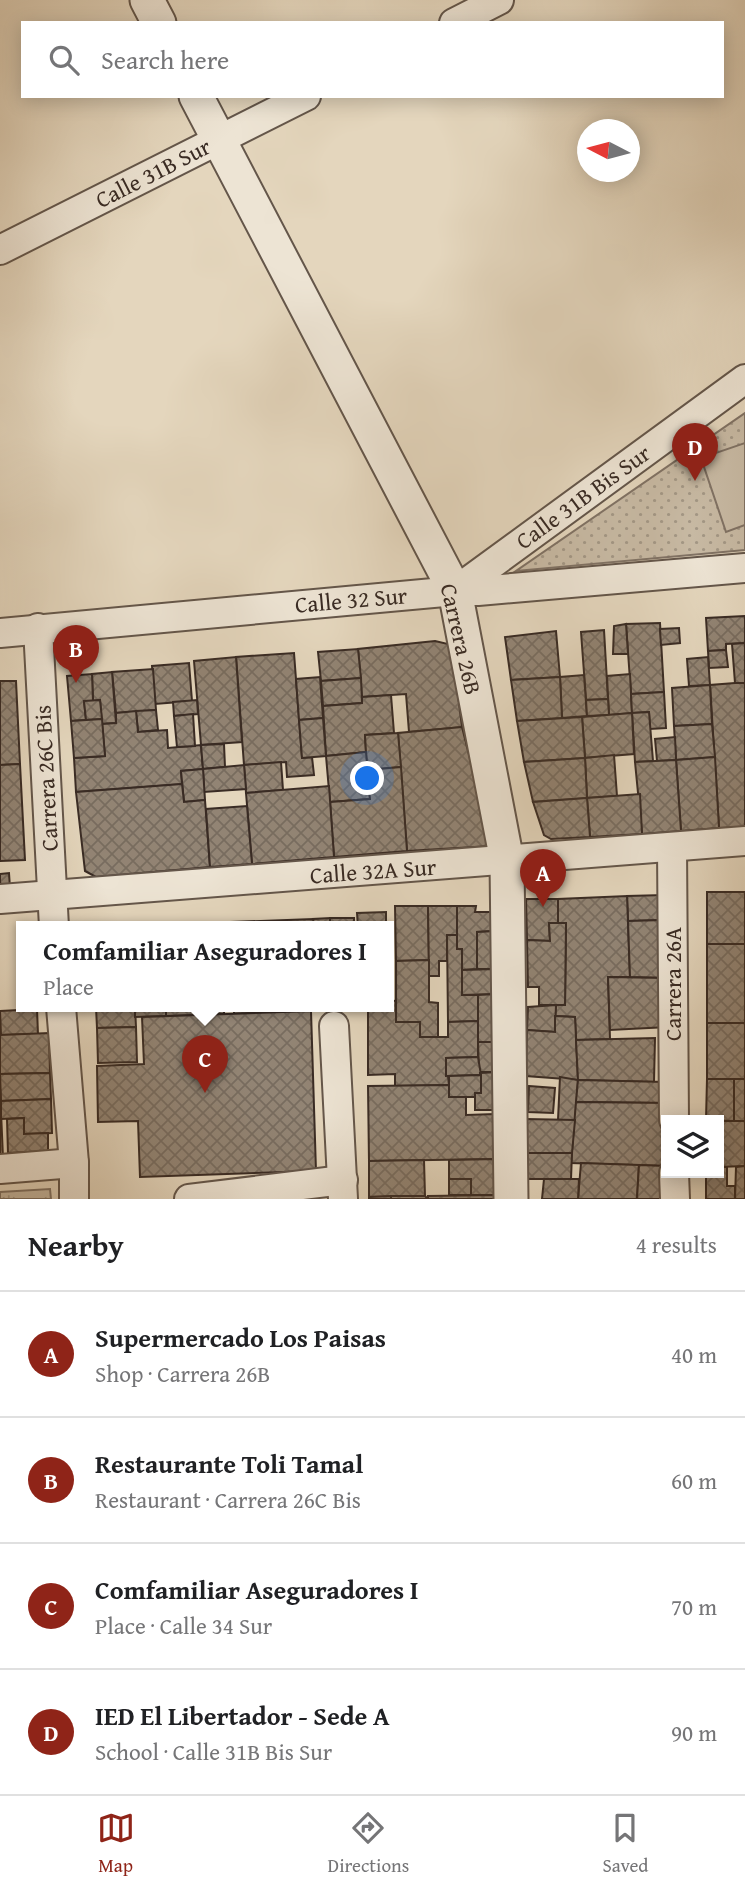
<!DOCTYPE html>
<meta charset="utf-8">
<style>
:root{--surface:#fff;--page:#f2f2f2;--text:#202124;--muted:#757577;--line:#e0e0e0;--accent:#8f2418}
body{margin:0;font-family:"Gentium Book Plus",serif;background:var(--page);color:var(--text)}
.controls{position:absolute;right:21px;bottom:21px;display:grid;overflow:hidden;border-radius:0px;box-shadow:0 4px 18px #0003}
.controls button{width:63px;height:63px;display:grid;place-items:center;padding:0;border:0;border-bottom:2px solid var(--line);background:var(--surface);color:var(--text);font:35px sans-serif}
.compass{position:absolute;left:577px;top:119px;width:63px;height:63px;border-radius:50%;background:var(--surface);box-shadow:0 4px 18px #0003;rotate:276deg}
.you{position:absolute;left:368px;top:779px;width:24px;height:24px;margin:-18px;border:5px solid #fff;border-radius:50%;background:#1a73e8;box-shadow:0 0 0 10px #1a73e833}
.badge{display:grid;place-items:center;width:46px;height:46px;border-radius:50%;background:var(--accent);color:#fff;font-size:23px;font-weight:700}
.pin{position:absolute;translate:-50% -58px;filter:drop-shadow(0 2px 4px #0008)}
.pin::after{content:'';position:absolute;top:37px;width:24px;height:21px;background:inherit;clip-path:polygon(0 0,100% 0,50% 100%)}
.popup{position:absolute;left:16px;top:921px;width:378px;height:91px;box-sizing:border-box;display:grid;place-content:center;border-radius:0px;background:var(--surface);filter:drop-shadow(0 2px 5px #0005);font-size:23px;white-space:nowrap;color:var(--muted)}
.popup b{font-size:26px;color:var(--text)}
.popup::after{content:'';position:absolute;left:50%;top:100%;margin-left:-14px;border:14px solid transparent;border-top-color:var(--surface)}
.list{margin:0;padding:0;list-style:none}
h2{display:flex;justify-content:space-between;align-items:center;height:91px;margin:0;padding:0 28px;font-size:30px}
h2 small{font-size:23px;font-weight:400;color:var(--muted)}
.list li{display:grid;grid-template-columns:46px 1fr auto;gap:21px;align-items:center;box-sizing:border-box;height:126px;padding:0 28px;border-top:2px solid var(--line)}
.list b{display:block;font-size:26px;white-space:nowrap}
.list p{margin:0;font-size:23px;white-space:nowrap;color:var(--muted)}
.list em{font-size:23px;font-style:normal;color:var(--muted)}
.icon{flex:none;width:38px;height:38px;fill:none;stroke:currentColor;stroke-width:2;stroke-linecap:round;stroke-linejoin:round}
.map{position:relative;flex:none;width:745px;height:1199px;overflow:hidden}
.search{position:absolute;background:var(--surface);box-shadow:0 4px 18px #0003;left:21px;right:21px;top:21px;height:77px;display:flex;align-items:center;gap:18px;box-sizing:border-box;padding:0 24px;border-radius:0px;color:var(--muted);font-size:26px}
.sheet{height:595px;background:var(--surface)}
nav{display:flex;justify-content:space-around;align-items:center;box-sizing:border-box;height:98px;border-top:2px solid var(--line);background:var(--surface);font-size:19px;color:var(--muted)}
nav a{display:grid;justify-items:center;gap:4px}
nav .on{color:var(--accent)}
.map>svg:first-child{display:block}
.grass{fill:url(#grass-dots);stroke:#807264;stroke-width:2}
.park{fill:url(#park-tufts);stroke:#807264;stroke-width:2}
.pitch{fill:#c7b9a3;stroke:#807264;stroke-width:2}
.building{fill:url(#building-cross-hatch);stroke:#392b24;stroke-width:2}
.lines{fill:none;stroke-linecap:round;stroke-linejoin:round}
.minor-casing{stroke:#64564a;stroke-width:32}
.tertiary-casing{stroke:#64564a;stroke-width:37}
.minor{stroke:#ede4d4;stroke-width:28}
.tertiary{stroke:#ede4d4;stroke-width:33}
.labels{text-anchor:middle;stroke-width:6;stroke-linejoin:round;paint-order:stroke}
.street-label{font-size:23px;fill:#392b24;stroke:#ede4d4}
</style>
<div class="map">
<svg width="745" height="1199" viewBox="0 0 745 1199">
<defs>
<pattern id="grass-dots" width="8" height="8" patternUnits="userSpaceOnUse" patternTransform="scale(1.75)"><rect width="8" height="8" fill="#c7b9a3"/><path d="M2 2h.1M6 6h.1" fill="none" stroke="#a39785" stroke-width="1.8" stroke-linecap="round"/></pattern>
<pattern id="park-tufts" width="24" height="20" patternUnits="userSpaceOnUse" patternTransform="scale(1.75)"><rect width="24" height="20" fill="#c7b9a3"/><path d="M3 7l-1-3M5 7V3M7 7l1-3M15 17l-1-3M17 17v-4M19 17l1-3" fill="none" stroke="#a39785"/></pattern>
<pattern id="building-cross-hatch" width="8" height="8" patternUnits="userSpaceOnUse" patternTransform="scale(1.75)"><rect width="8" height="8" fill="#928474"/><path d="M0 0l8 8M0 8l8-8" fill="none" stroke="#786c5f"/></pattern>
</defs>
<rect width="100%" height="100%" fill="#e4d6bd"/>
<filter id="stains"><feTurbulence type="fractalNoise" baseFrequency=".00286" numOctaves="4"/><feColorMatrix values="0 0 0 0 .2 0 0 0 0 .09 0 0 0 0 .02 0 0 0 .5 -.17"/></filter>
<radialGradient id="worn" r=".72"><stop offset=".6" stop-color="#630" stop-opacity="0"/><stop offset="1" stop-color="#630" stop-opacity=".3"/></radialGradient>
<polygon class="grass" points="745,413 745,550 516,571"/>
<polygon class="park" points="50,1189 51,1199 0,1199 0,1192"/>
<polygon class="pitch" points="745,443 745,525 726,532 701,458"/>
<g class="building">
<polygon points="745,616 745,643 726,644 726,650 708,651 706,618"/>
<polygon points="660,623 664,692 631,694 626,624"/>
<polygon points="626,624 628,654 613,654 614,626"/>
<polygon points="679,628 680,643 661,645 660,629"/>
<polygon points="604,630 608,699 586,700 581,632"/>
<polygon points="556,631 560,677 511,680 505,637"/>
<polygon points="435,641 448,644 453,655 462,727 409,732 406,694 362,697 358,649"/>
<polygon points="745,643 745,683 735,683 732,644"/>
<polygon points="358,649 361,678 321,681 318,652"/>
<polygon points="726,650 728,667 709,668 708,651"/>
<polygon points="294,653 302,758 312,757 314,775 287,777 286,762 244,765 236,657"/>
<polygon points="236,657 242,742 201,745 194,661"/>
<polygon points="708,657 710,685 689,686 687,659"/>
<polygon points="189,663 192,701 155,704 152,666"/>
<polygon points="153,669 156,710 116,713 112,672"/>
<polygon points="112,672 116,723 102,724 100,700 93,701 92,674"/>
<polygon points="92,674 93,701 84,701 86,720 71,721 67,676"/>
<polygon points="630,674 632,713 609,715 607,676"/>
<polygon points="584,675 587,716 562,718 560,677"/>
<polygon points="320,677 323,718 299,720 296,679"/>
<polygon points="560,677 562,718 517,721 511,680"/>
<polygon points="361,678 362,703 323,706 321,681"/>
<polygon points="0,681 16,681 20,764 0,765"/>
<polygon points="735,683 745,683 745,827 719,828 710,685"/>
<polygon points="710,685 712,724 674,726 672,688"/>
<polygon points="664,692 666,728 650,729 649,712 632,713 631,694"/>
<polygon points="391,695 394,733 365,735 366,752 326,756 323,706 362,703 362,697"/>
<polygon points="608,699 609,715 587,716 586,700"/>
<polygon points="100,700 102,719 86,720 84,701"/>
<polygon points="197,700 198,714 174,716 173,702"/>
<polygon points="156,710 158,730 138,732 136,711"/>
<polygon points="136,711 138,732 167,730 168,748 201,745 203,769 181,771 182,784 76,792 74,758 105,756 102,724 116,723 116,713"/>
<polygon points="649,712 653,761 635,762 632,713"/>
<polygon points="632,713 634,754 585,758 582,717"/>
<polygon points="193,714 195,746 177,747 174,716"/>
<polygon points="582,717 585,758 524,762 517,721"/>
<polygon points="323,718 326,756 302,758 299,720"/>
<polygon points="102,719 105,756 74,758 71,721"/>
<polygon points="712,724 715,757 676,760 674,726"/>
<polygon points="462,727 492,846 407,851 398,733"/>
<polygon points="398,733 401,767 367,770 365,735"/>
<polygon points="675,737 676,760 657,761 655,739"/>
<polygon points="224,744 225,767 203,769 201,745"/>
<polygon points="366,752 370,799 330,802 326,756"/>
<polygon points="614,755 617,796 587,798 585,758"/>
<polygon points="715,757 719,828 681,831 676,760"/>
<polygon points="585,758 587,798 533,802 524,762"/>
<polygon points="676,760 681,831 642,834 635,762"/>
<polygon points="281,762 283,790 246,793 244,765"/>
<polygon points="20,764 25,860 0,861 0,765"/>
<polygon points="244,765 246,789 204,792 203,769"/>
<polygon points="401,767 407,851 334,857 330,802 370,799 367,770"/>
<polygon points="203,769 205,800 184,802 181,771"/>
<polygon points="182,784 184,802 205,800 210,867 96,877 85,871 76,792"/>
<polygon points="329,786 334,857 252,864 246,793"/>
<polygon points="640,794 642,834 590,837 587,798"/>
<polygon points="587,798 590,837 551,839 544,835 533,802"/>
<polygon points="247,806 252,864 210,867 206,809"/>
<polygon points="9,873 10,888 0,888 0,874"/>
<rect x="707" y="892" width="38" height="52"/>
<polygon points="665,895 664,920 628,921 627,896"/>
<polygon points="627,896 630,977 608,977 610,1039 576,1040 575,1017 555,1016 556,1005 565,1005 566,923 558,923 558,899"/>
<polygon points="526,899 558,899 558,923 549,923 550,941 527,940"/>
<polygon points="395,906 428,906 429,960 396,961"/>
<polygon points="428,906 457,906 457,935 447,935 447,961 439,961 439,976 429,976"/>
<polygon points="457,906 476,906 475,912 492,912 492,931 477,932 477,969 462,970 462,949 457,949"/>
<polygon points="386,912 386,927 358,927 357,913"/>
<polygon points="330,918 330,927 314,927 313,919"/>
<rect x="330" y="918" width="24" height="9"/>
<polygon points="313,919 314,927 231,927 231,922"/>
<polygon points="664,920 666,978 630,977 628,921"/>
<polygon points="231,922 231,927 195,927 195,923"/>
<polygon points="549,923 566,923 565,1005 539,1005 539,987 528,987 527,940 550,941"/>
<polygon points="496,931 496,969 477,969 477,932"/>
<polygon points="447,935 457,935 457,949 462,949 462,995 478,995 478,1021 448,1022"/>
<rect x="707" y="944" width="38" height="79"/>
<polygon points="429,960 429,1002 438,1003 438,1037 420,1037 420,1022 396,1022 396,961"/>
<polygon points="496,969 496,994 462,995 462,970"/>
<polygon points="608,977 666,978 668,1027 610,1030"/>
<polygon points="496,994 497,1042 478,1042 478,995"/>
<polygon points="389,1000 396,1001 396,1022 420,1022 420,1037 448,1037 448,1022 478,1021 478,1057 446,1058 449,1085 395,1086 395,1074 368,1075 368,1007 389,1007"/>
<polygon points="556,1005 555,1032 527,1030 528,1007"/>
<polygon points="96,1007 135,1007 136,1027 97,1028"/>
<polygon points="135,1007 166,1007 166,1016 135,1017"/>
<polygon points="166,1007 198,1007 198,1015 166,1016"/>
<rect x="207" y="1007" width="17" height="7"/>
<polygon points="234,1007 297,1007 297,1011 234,1014"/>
<polygon points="37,1009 38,1034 1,1035 0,1011"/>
<polygon points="311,1011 316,1171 140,1177 138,1121 98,1122 97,1066 144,1064 142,1017"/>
<polygon points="555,1016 575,1017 578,1080 526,1076 527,1030 555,1032"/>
<rect x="707" y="1023" width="38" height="56"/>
<polygon points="136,1027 137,1062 98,1063 97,1028"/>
<polygon points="49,1033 50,1073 0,1074 0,1035"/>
<polygon points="655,1038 654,1082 578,1080 576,1040"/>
<polygon points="478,1042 497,1042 497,1072 479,1072"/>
<polygon points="478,1057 481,1075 446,1076 446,1058"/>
<polygon points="498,1072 502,1110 475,1110 475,1093 481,1093 480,1073"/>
<polygon points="50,1073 51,1099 1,1101 0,1074"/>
<polygon points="481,1075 481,1093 475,1093 475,1097 449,1097 449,1076"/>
<polygon points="560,1077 578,1080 575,1120 558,1120"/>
<polygon points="707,1079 734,1079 734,1121 706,1120"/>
<rect x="734" y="1079" width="11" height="42"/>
<polygon points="578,1080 666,1082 668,1103 576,1102"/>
<polygon points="449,1085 449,1097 466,1097 466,1115 495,1114 496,1159 369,1161 368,1086"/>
<polygon points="529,1086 555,1088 553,1113 528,1112"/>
<polygon points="0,1088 3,1158 0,1158"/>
<polygon points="51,1099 52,1133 24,1134 24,1118 1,1119 1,1101"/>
<polygon points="576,1102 668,1103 666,1166 571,1163"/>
<polygon points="24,1118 24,1134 48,1133 48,1151 8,1153 7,1119"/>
<polygon points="526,1119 575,1120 572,1153 526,1153"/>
<polygon points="719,1121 745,1121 745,1166 719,1167"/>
<polygon points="526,1153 572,1153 571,1179 525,1179"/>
<polygon points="496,1159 496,1195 471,1195 471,1179 449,1179 449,1160"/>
<polygon points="424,1160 425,1196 369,1197 369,1161"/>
<polygon points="581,1163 639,1165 637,1199 578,1199"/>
<polygon points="639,1165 666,1166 672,1199 637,1199"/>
<polygon points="745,1166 745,1199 735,1199 736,1167"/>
<polygon points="719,1167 727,1167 727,1186 735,1186 735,1199 706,1199 706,1173 719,1173"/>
<rect x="449" y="1179" width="22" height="16"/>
<polygon points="544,1179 579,1179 578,1199 542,1199"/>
<polygon points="496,1195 496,1199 428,1199 428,1196"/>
<polygon points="391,1196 425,1196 428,1199 391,1199"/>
<polygon points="391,1196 391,1199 369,1199 369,1197"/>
</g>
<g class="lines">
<defs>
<g id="minor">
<polyline points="454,23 499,0"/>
<polyline points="0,250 306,96"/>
<polyline points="455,591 745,379"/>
<polyline points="38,628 54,927"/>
<polyline points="0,633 455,591 478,591 745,568"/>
<polyline points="672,847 674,1120"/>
<polyline points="0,899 745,841"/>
<polyline points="61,1007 74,1163 74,1199"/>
<polyline points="334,1026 343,1199"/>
<polyline points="0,1169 74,1163"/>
<polyline points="674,1173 675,1199"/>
<polyline points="189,1199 343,1180"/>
</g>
<g id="tertiary">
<polyline points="147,0 159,23"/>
<polyline points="196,96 455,591 507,861 511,1199"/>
</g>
</defs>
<use href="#minor" class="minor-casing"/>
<use href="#tertiary" class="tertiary-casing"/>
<use href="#minor" class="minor"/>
<use href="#tertiary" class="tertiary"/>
</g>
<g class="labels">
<g class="street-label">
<text transform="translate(153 173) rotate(-27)" y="8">Calle 31B Sur</text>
<text transform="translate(583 497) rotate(-36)" y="8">Calle 31B Bis Sur</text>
<text transform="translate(351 600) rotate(-5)" y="8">Calle 32 Sur</text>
<text transform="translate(461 639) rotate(77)" y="8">Carrera 26B</text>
<text transform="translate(46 778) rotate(-93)" y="8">Carrera 26C Bis</text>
<text transform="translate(373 871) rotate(-4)" y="8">Calle 32A Sur</text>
<text transform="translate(673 984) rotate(-90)" y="8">Carrera 26A</text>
</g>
</g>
<rect width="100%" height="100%" filter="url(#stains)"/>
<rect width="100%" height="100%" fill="url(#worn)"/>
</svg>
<div class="controls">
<button><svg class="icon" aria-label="layers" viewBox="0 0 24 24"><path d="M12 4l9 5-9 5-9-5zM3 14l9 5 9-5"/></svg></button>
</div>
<svg class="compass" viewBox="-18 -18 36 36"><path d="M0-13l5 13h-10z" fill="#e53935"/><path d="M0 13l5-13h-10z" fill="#757577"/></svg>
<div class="you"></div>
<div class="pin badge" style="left:543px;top:907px">A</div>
<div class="pin badge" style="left:76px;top:683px">B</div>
<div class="pin badge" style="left:205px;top:1093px">C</div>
<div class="popup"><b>Comfamiliar Aseguradores I</b>Place</div>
<div class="pin badge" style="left:695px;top:481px">D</div>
<div class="search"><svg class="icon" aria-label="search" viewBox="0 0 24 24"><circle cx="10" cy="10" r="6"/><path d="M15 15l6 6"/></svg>Search here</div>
</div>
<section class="sheet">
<h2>Nearby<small>4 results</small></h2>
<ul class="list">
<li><span class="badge">A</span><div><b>Supermercado Los Paisas</b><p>Shop · Carrera 26B</p></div><em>40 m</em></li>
<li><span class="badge">B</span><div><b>Restaurante Toli Tamal</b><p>Restaurant · Carrera 26C Bis</p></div><em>60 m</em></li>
<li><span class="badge">C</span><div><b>Comfamiliar Aseguradores I</b><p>Place · Calle 34 Sur</p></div><em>70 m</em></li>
<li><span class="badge">D</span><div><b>IED El Libertador - Sede A</b><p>School · Calle 31B Bis Sur</p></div><em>90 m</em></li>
</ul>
</section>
<nav>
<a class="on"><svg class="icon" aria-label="map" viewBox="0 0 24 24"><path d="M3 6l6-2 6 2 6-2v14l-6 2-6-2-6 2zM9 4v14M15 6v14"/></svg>Map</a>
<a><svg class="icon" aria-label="directions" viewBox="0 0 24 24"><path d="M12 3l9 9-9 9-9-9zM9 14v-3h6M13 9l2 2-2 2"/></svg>Directions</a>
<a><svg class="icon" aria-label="saved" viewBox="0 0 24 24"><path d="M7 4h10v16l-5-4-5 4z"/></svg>Saved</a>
</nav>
